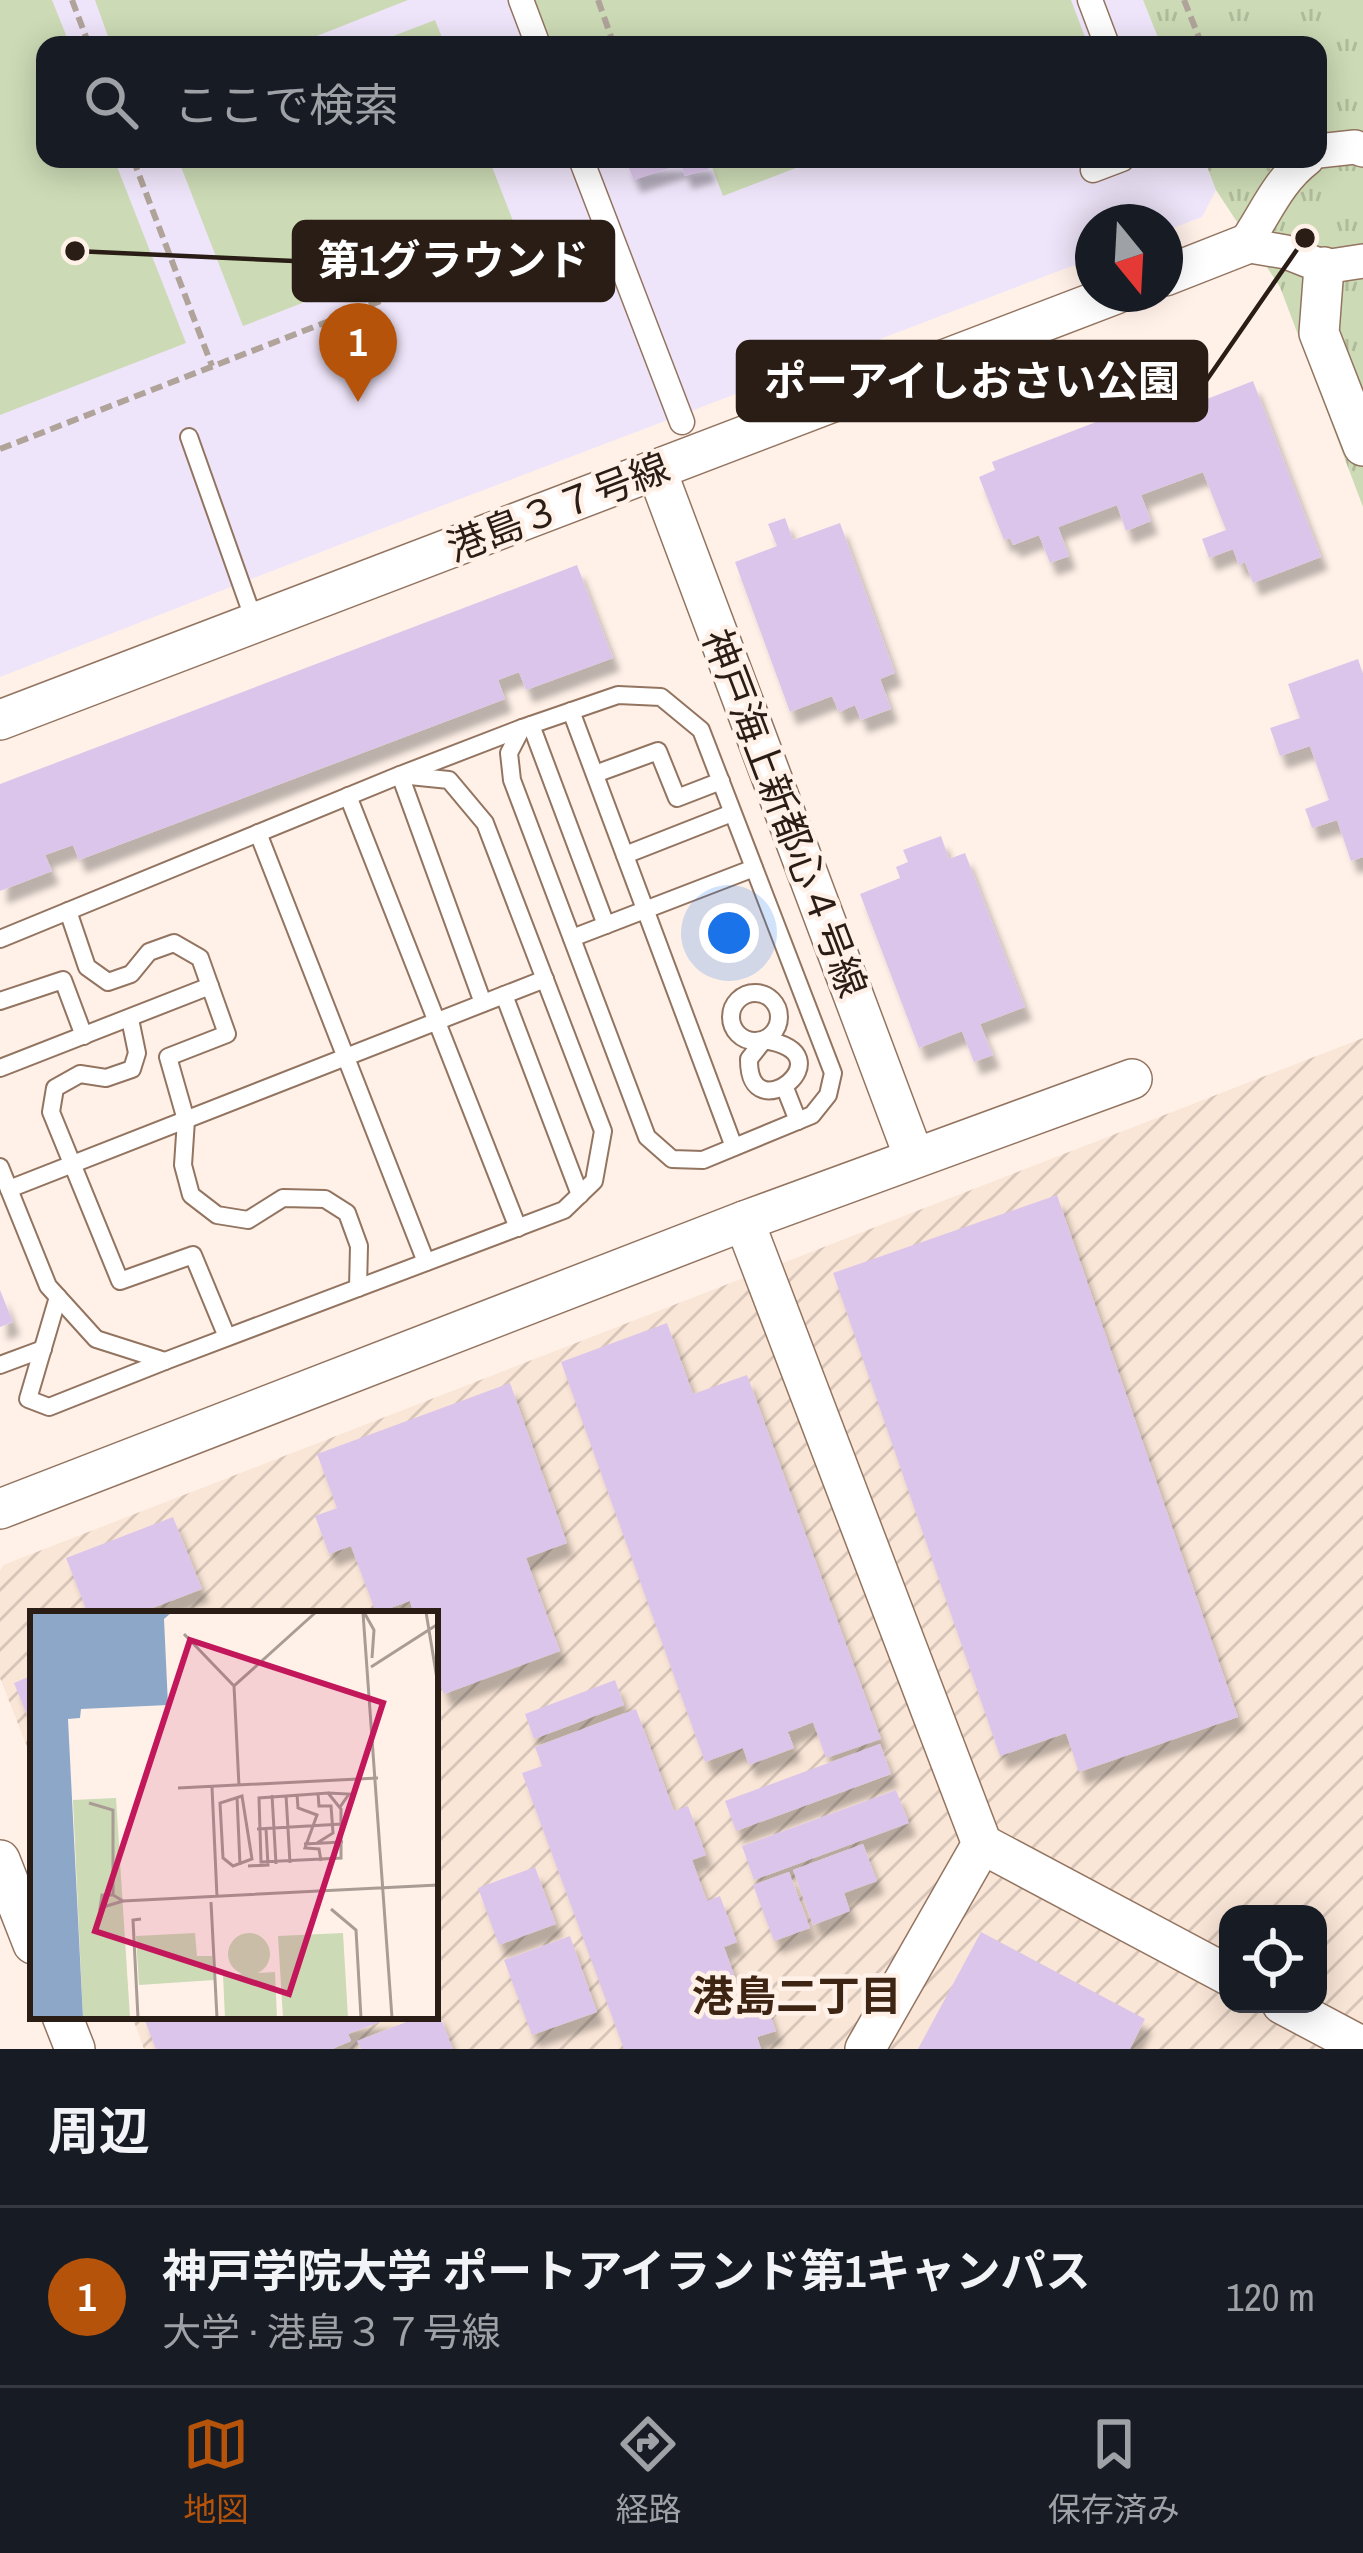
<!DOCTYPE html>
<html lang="ja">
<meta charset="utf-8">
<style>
:root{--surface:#171b24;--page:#20242c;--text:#f1f3f6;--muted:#9ea1a6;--line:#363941;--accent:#b45309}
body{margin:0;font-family:"Archivo Narrow","Noto Sans JP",sans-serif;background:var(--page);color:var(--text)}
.controls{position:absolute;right:36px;bottom:36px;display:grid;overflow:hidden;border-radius:24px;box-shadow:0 6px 30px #0003}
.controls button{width:108px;height:108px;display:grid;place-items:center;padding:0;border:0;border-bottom:3px solid var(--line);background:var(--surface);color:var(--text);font:60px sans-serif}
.compass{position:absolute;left:1075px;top:204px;width:108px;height:108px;border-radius:50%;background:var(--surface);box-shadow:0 6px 30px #0003;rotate:162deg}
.you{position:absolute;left:729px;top:933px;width:42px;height:42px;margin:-30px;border:9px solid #fff;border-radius:50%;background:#1a73e8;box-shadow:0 0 0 18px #1a73e833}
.badge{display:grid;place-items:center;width:78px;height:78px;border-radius:50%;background:var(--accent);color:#fff;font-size:39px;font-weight:700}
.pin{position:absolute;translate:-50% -99px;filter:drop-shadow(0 3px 6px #0008)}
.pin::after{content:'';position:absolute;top:63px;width:42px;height:36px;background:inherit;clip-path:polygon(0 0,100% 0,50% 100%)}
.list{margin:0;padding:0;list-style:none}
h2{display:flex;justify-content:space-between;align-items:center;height:156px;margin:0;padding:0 48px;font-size:51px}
h2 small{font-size:39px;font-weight:400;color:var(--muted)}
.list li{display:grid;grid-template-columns:78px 1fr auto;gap:36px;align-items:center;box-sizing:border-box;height:180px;padding:0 48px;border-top:3px solid var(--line)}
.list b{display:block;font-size:45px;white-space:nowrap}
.list p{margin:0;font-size:39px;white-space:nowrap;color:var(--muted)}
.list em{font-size:39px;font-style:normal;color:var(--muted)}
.icon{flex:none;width:66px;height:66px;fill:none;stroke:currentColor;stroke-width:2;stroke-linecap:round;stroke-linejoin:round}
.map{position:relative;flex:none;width:1363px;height:2049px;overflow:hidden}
.search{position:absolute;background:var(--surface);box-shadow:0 6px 30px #0003;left:36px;right:36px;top:36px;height:132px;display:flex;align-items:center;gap:30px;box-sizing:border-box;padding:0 42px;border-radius:24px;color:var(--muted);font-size:45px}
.sheet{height:336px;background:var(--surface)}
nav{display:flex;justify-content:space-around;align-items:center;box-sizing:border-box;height:168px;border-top:3px solid var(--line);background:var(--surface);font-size:33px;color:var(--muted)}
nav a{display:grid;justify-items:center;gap:6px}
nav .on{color:var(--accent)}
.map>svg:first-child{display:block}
.industrial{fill:url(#industrial-furrows);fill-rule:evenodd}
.education{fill:#efe5fa}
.grass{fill:#ccdab5}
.park{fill:url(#park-tufts)}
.building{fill:#dcc5ea;filter:url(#shadow)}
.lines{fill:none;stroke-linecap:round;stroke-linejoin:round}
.service-casing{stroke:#937460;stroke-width:20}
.pedestrian-casing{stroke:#937460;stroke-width:27}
.minor-casing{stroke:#937460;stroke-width:36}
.tertiary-casing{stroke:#937460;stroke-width:42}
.path{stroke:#b0a39a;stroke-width:6;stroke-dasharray:12 6;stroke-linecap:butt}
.service{stroke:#fff;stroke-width:16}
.pedestrian{stroke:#fff;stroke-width:24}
.minor{stroke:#fff;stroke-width:33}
.tertiary{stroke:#fff;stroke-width:39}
.labels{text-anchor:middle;stroke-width:9;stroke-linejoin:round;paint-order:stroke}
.street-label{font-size:39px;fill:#291d15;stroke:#fff1e8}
.neighbourhood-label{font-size:42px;font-weight:bold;fill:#3e2513;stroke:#fff1e8}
.inset-road{fill:none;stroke:#a99c94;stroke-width:3}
.view{fill:#c2185b;fill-opacity:0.15;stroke:#c2185b;stroke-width:6}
.inset-edge{fill:none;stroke:#291d15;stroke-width:6}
.leader{fill:none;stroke:#291d15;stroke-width:4.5}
.callout-dot{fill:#291d15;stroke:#fff1e8;stroke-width:4.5}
.callout{fill:#291d15;stroke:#291d15;stroke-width:4.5}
.callout-label{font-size:42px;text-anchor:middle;font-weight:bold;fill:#fff}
</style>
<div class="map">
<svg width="1363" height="2049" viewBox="0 0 1363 2049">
<defs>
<pattern id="industrial-furrows" width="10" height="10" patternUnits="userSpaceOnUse" patternTransform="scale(3)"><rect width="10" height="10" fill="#fae6d7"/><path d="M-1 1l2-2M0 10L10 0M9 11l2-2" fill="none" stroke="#d6c5b8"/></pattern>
<pattern id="park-tufts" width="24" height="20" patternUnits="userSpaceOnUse" patternTransform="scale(3)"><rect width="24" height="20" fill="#ccdab5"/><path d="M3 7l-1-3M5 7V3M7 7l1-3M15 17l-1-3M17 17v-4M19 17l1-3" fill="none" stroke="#afbb9b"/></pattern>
<filter id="shadow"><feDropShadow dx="7" dy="13" stdDeviation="3" flood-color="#0004"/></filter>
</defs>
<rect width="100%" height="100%" fill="#fff1e8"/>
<path class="industrial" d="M 1363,1038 L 1363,2049 L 144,2049 L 132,2016 L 435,2016 L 435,1614 L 33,1614 L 33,1762 L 0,1678 L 0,1571 L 3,1565 ZM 1228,1914 L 1318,1914 L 1318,2004 L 1228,2004 Z"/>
<polygon class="education" points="0,0 1143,0 1161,45 45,45 45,159 1204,159 1216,190 1202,217 1165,231 1165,222 1093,222 1093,258 339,545 0,677"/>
<g class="grass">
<polygon points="0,0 52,0 70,45 45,45 45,159 114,159 186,343 0,415"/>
<polygon points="95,0 408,0 294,45 111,45"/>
<polygon points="534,0 1071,0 1088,45 551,45"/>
<polygon points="435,20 445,45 370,45"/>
<polygon points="178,159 489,159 513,221 243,326"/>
<polygon points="709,159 819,159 723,196"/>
</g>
<polygon class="park" points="1143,0 1363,0 1363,507 1280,287 1216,190 1204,159 1318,159 1318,45 1161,45"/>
<g class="building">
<polygon points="625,159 705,159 709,169 685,176 681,164 634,180"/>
<polygon points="1253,381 1321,557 1253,583 1245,562 1239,565 1233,549 1209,558 1202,539 1226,530 1203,472 1141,495 1151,521 1126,531 1117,505 1058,527 1069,556 1050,563 1039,535 1013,545 1010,538 1004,540 979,477 995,470 992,462 1182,389 1189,406"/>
<polygon points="785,518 793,540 840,523 895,673 880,679 891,709 861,720 855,705 839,712 832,696 790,712 735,562 777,546 768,524"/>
<polygon points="577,565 613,658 526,690 519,672 498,680 505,699 79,860 73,845 45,855 52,871 0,891 0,784"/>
<polygon points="1358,659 1363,674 1363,857 1351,861 1337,820 1312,828 1305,809 1329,800 1310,746 1280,756 1270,728 1300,718 1288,684"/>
<polygon points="941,836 949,859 965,853 1025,1007 980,1024 993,1055 974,1062 962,1031 919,1048 860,894 900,878 896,867 908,862 903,850"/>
<polygon points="1057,1195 1238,1717 1079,1772 1066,1733 1000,1756 833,1273"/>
<polygon points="0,1290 13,1322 0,1327"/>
<polygon points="667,1323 693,1394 747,1375 881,1739 826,1758 813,1722 788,1732 794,1748 749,1765 743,1748 705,1762 561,1362"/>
<polygon points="510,1383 567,1543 526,1558 560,1651 444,1694 435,1670 435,1614 414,1614 410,1601 376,1613 351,1546 329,1554 315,1516 337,1508 317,1454"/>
<polygon points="173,1517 202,1589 137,1614 88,1614 66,1558"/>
<polygon points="33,1675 33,1730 14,1683"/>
<polygon points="615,1680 624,1705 534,1739 525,1714"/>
<polygon points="636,1709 674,1811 688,1806 706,1855 692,1860 707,1901 720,1896 737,1942 724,1947 738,1986 757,1979 776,2031 757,2037 761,2049 624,2049 522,1773 542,1766 535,1747"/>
<polygon points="880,1744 891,1774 736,1831 725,1801"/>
<polygon points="896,1790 909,1823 754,1880 742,1846"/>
<polygon points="863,1844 877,1881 844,1893 850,1911 813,1925 793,1870"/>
<polygon points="535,1867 556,1924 499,1945 478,1888"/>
<polygon points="789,1872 810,1928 774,1941 753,1885"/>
<polygon points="981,1932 1145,2019 1130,2049 918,2049"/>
<polygon points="570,1936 597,2012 532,2035 504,1960"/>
<polygon points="435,2004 453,2049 361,2049 357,2041 422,2016 435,2016"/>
<polygon points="143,2016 396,2016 348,2034 351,2041 332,2049 156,2049"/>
</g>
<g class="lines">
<defs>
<g id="service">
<polyline points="189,437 255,623"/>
<polygon points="618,695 661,697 701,730 833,1073 828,1095 812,1115 703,1160 672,1159 647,1137 512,780 509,753 522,728"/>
<polyline points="571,711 734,1147"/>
<polyline points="531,725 606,925"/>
<polyline points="595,774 658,751 677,798 721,781"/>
<polyline points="348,796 518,1228"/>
<polyline points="258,833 426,1262"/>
<polyline points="625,855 732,813"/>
<polyline points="68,911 87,967 108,982 131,974 149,952 174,943 200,958 227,1034 168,1057 186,1120 183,1165 191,1195 217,1215 248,1220 283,1198 325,1199 347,1213 359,1246 358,1288"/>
<polyline points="572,938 754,868"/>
<polyline points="0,939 400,775 449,780 485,823 603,1131 594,1181 564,1210 165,1361 96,1339 48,1286 0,1167"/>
<circle cx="755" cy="1017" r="24"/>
<polyline points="504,995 580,1195"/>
<polyline points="0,1001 63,980 84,1036"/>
<polyline points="483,1003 400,775 522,728"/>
<polyline points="130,1019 137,1053 132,1069 106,1078 80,1074 55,1088 51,1112 120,1281 193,1255 227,1337"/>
<path d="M 764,1040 C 851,1053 748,1134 749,1059 Z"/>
<polyline points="0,1068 210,986"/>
<polyline points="785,1088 798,1121"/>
<polyline points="9,1189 545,979"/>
<polyline points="58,1297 28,1399 49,1407 165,1361"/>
<polyline points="0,1365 43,1349"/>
</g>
<g id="pedestrian">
<polyline points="521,0 538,45"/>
<polyline points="1090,0 1107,45"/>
<polyline points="581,159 682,422"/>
<polyline points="1093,170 1122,159"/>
</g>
<g id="minor">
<polyline points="1318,151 1355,147 1363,150"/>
<path d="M 1307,159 C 1277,182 1265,215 1244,245 L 1286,252 L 1324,267 L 1363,261"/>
</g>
<g id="tertiary">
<polyline points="1324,267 1319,333 1363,446"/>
<polyline points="1165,276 1244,245"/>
<polyline points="656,469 914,1157"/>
<polyline points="0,720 1116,294"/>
<polyline points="744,1221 982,1844 865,2049"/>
<polyline points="0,1509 744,1221 1132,1079"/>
<polyline points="982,1844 1228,1975"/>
<polyline points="0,1860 33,1944"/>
<polyline points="1282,2004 1363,2047"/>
<polyline points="62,2016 75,2049"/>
</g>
</defs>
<use href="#service" class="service-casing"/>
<use href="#pedestrian" class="pedestrian-casing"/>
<use href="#minor" class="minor-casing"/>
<use href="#tertiary" class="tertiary-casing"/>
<g class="path">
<polyline points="72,0 89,45"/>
<polyline points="598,0 614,45"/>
<polyline points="1184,0 1202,45"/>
<polyline points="133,159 212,366"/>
<polyline points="0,449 576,225"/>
</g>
<use href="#service" class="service"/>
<use href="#pedestrian" class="pedestrian"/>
<use href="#minor" class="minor"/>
<use href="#tertiary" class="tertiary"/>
</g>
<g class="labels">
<g class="street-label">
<text transform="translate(558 507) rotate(-21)" y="14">港島３７号線</text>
<text transform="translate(785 813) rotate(69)" y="14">神戸海上新都心４号線</text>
</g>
<g class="neighbourhood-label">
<text x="797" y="2011">港島二丁目</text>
</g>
</g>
<g transform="translate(30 1611)">
<rect width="408" height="408" fill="#fff1e8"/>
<path d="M198 343a21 21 0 1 1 42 0a21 21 0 1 1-42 0ZM 165,322 L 167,345 L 182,345 L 184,369 L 109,374 L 106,325 ZM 313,322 L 318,407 L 253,407 L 248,325 ZM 245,361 L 247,407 L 195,407 L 193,364 Z" fill="#ccdab5"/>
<path d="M 86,187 L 100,407 L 53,407 L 43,189 Z" fill="#ccdab5"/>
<path d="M 0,1 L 142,1 L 134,8 L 138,94 L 51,98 L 50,107 L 38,108 L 53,407 L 0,407 Z" fill="#8da7c9"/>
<path class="inset-road" d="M 396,1 L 408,74M 333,2 L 362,407M 335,3 L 344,19 L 342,47M 154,23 L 204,75M 341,56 L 408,13M 209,175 L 204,75 L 286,1M 182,176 L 187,286M 148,177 L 348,167M 298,182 L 311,198 L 311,247 L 231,251 L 229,187 ZM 298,182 L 319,183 L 310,196M 267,183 L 268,197 L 287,204 L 275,237 L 289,238 L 291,250M 242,184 L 246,253M 256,184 L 260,252M 212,185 L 222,248 L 203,255 L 193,247 L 190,192 ZM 207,186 L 210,254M 59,192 L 83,199 L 83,284 L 93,290 L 70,297 L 72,284 L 83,284M 227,218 L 312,213M 287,232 L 303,222 L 301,195 L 289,195 L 288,182M 274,233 L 313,231M 218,255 L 238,254 L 236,218M 93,290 L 408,274M 181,291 L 187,407M 301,298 L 326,319 L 331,407M 108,407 L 103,309 L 111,308"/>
<path class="view" d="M 160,29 L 353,92 L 259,383 L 65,320 Z"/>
<rect width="408" height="408" class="inset-edge"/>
</g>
<path class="leader" d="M75 251L294 261M1305 238L1206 381"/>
<g class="callout-dot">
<circle cx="75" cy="251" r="12"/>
<circle cx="1305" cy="238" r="12"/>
</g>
<g class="callout">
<rect x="294" y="222" width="319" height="78" rx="12"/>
<rect x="738" y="342" width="468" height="78" rx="12"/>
</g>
<g class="callout-label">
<text x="453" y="275">第1グラウンド</text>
<text x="972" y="396">ポーアイしおさい公園</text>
</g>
</svg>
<div class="controls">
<button><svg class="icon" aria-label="locate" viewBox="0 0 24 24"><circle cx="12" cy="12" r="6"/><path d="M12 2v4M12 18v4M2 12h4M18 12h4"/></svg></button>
</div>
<svg class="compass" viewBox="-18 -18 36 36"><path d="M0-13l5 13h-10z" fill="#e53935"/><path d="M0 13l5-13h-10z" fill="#9ea1a6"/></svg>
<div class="you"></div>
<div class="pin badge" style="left:358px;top:402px">1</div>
<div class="search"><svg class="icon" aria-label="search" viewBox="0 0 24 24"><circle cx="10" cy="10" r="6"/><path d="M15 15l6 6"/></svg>ここで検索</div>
</div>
<section class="sheet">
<h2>周辺<small></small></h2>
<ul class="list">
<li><span class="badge">1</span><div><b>神戸学院大学 ポートアイランド第1キャンパス</b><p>大学 · 港島３７号線</p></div><em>120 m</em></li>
</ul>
</section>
<nav>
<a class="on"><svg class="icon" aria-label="map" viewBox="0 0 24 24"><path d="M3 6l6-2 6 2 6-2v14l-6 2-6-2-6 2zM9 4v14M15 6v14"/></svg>地図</a>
<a><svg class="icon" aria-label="directions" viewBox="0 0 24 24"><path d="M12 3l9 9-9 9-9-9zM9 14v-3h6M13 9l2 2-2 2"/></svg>経路</a>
<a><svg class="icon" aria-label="saved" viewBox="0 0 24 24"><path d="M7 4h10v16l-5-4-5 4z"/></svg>保存済み</a>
</nav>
